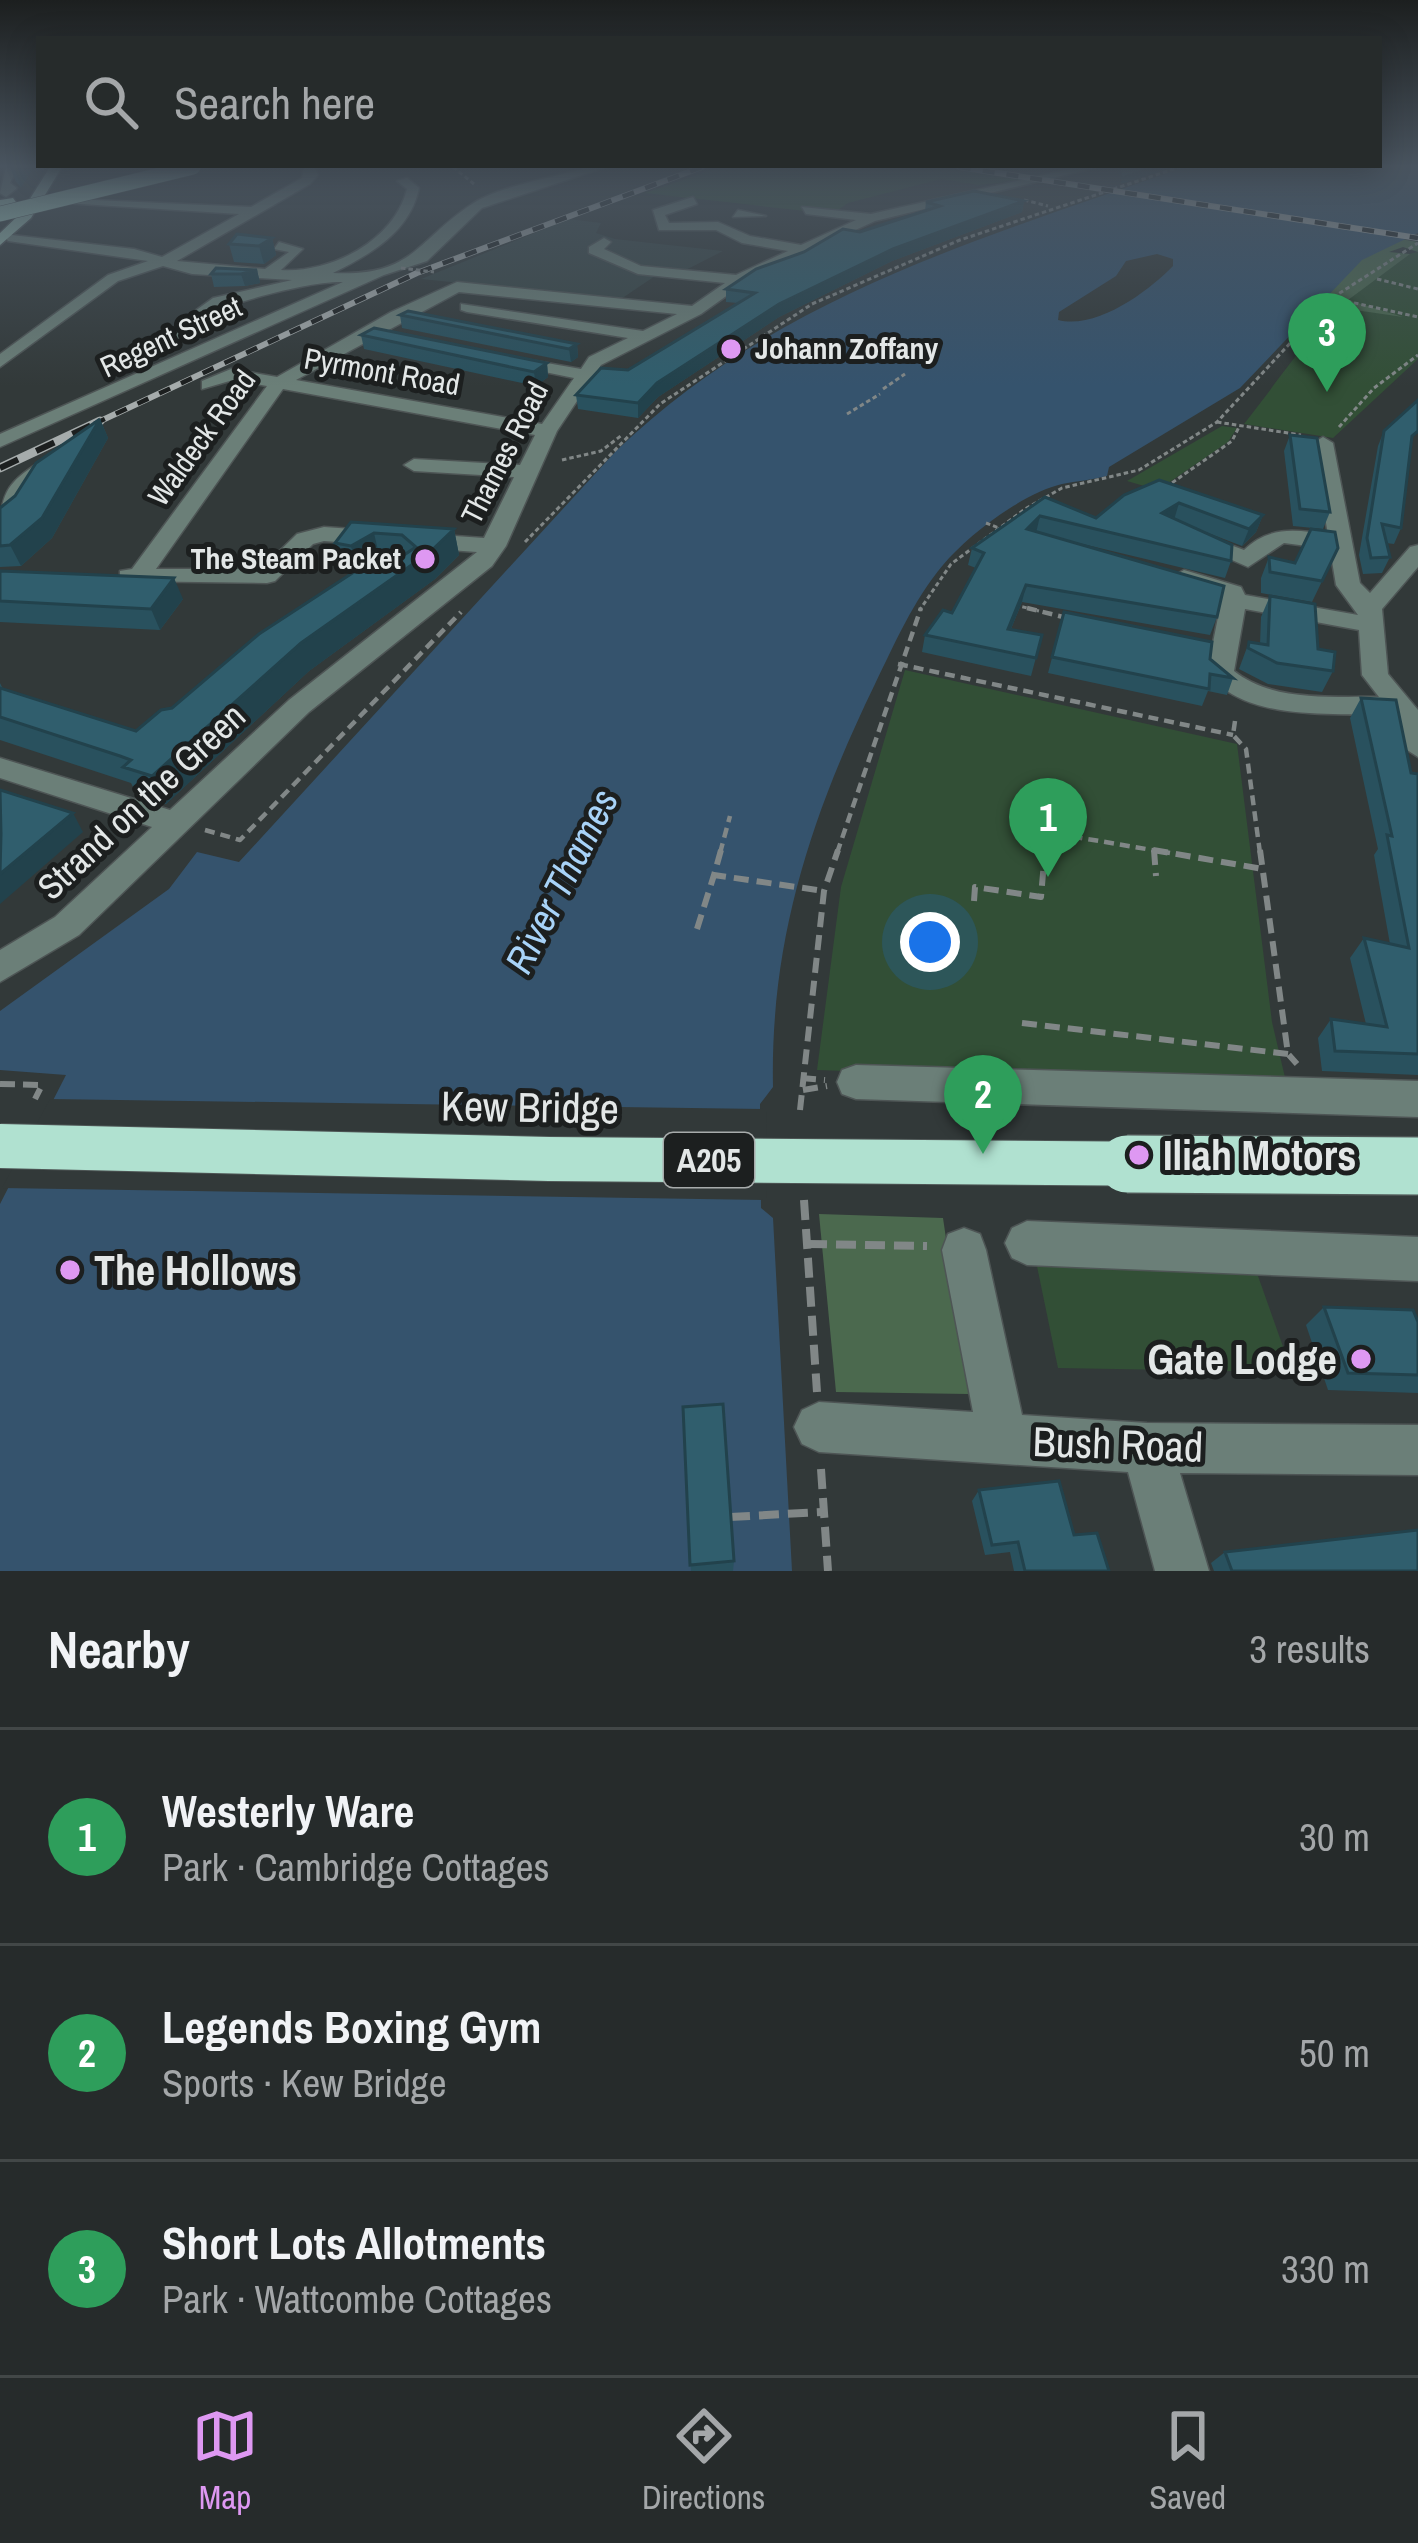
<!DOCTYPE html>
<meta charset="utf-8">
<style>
:root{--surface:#262b2b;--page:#2e3333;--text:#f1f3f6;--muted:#a4a7a9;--line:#424747;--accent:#de98f2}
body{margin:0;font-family:"Archivo Narrow",sans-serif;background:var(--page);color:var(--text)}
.you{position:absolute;left:930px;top:942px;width:42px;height:42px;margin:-30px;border:9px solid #fff;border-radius:50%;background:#1a73e8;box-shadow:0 0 0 18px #1a73e833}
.badge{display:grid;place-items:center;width:78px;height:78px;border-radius:50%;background:var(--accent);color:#fff;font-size:39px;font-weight:700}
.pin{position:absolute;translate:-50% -99px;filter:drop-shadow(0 3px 6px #0008)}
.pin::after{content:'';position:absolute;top:63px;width:42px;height:36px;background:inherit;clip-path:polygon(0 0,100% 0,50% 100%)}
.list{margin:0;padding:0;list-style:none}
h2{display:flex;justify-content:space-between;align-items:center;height:156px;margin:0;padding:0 48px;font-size:51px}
h2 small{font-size:39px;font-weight:400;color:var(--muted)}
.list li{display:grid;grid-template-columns:78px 1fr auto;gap:36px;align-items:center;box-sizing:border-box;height:216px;padding:0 48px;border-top:3px solid var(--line)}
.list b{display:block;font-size:45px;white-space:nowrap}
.list p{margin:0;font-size:39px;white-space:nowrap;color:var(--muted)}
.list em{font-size:39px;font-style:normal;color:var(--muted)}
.icon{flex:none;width:66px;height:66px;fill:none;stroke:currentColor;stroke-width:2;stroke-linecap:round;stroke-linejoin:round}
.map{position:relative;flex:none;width:1418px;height:1571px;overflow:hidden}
.search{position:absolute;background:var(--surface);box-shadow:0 6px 30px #0003;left:36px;right:36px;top:36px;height:132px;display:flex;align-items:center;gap:30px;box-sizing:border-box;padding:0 42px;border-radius:0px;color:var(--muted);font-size:45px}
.sheet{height:804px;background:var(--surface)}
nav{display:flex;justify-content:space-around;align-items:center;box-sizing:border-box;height:168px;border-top:3px solid var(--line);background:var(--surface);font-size:33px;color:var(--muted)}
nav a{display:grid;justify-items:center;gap:6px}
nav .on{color:var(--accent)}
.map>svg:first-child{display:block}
.built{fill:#384646}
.green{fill:#324f36}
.forest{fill:#4b694e}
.water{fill:#35536d;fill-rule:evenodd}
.pier{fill:#323939}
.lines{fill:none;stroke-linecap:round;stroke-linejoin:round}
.minor-casing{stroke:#4e5555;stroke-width:3}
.major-casing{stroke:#4e5555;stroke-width:3}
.highway-casing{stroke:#4e5555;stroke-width:3}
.path-far3{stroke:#818787;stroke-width:3;stroke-dasharray:4.5 3;stroke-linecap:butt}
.path-far2{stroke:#818787;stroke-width:4.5;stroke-dasharray:10 6;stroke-linecap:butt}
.path-far1{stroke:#818787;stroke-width:6;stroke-dasharray:15 8;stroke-linecap:butt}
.path{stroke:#818787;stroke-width:8;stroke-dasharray:20 9;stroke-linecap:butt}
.minor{fill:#6b7f78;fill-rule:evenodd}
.major{fill:#9dc5b7;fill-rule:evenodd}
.highway{fill:#b0e1d0;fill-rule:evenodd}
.rail-far1-casing{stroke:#a6acac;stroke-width:6}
.rail-casing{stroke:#a6acac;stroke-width:9}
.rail-far1{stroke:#1c1f1f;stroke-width:4.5;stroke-dasharray:12;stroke-linecap:butt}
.rail{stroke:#1c1f1f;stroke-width:6;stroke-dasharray:20;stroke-linecap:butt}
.highway-bridge-far2-casing{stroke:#4e5555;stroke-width:16;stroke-linecap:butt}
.highway-bridge-far1-casing{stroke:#4e5555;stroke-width:46;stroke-linecap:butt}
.highway-bridge-casing{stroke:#4e5555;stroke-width:60;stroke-linecap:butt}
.path-bridge{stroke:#818787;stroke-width:3;stroke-dasharray:4.5 3;stroke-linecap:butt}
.highway-bridge-far2{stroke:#b0e1d0;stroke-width:15}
.highway-bridge-far1{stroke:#b0e1d0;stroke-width:44}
.highway-bridge{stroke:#b0e1d0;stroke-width:57}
.wall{fill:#29515e}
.shaded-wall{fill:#22424c}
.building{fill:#305e6d;stroke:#22424c;stroke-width:3}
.poi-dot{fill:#de98f2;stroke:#1c1f1f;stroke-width:4.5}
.labels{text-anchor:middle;stroke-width:10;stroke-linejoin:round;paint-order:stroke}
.far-street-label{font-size:30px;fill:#e3e7e7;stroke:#1c1f1f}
.far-poi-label{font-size:30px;font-weight:bold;fill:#e3e7e7;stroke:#1c1f1f;text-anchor:start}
.shield{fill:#1c1f1f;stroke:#a7abab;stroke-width:3}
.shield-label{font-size:33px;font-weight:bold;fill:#e3e7e7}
.street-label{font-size:36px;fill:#e3e7e7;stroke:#1c1f1f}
.water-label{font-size:39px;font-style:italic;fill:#a8d3f8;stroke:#1c1f1f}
.near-street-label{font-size:42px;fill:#e3e7e7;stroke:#1c1f1f}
.near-poi-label{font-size:42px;font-weight:bold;fill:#e3e7e7;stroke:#1c1f1f;text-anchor:start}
</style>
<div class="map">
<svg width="1418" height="1571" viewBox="0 0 1418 1571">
<rect width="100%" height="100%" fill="#323939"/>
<polygon class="built" points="569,219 601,223 596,233 615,239 723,251 678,274 661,272 621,299 421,279"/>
<g class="green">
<polygon points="720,167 935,167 1022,180 979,185 941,179 848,203 832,214 645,193"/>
<path d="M 1418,252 L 1418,359 L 1333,438 L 1244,424 C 1283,376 1356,262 1418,252 Z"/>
<polygon points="1222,426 1237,428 1228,442 1158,490 1127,481"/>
<polygon points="905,670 1237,744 1272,1022 1287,1086 817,1070 841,887"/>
<polygon points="1032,1242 1247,1245 1292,1372 1058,1368"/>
</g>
<g class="forest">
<polygon points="1401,239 1418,242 1418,252 1403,247 1389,252 1410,254 1348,300 1403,317 1348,309 1330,323 1315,325 1303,318 1333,273"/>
<polygon points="819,1214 943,1218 969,1394 836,1392"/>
</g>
<path class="water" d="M 1185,167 L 1418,167 L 1418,233 L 1362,260 L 1240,388 L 1109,467 L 1107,476 C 1091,480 1077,481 1062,484 C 1023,493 968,535 943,565 C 913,601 895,643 875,684 C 811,816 770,940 773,1087 L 760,1104 L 761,1208 L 773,1218 L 792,1571 L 0,1571 L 0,1204 L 66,1075 L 0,1070 L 0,1011 L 169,889 L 197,852 L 239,862 L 616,451 C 778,295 982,239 1185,167 ZM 1157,254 L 1173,259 L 1173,266 C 1151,289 1098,330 1058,320 L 1059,312 L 1116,276 L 1126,261 Z"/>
<polygon class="pier" points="50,1099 766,1109 767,1200 2,1188"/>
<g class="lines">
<defs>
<g id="minor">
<polygon points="6,167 18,167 10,183 17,188 6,197 0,193"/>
<path d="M 304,167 L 314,167 L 318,175 L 310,184 L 177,261 L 265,269 L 289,252 L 274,249 L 279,242 L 303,249 L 281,270 C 331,273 394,241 407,189 L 397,181 L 407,178 L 419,188 C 410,232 371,254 333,273 C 413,277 417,240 472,204 C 498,186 557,177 590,167 L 606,167 L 482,208 L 427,261 L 384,275 L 0,447 L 0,434 L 343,282 C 309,281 234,302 203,316 L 195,311 L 213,298 L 292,280 L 192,274 L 163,266 L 118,281 L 0,367 L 0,354 L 108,275 L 148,261 L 8,241 L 3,234 L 134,249 L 162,257 L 239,214 L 65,203 L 71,199 L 251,207 L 302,178 Z"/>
<path d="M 1079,167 L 1098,167 L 875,221 L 753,277 L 701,314 L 601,365 L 557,431 L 506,546 L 492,566 L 309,712 L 79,935 L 0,982 L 0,950 L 55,917 L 152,827 L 0,778 L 0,758 L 170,810 L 289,700 L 477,552 L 324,541 L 313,544 L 275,581 L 267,583 L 120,581 L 120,571 L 132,569 L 267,386 L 233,380 L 202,389 L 202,381 L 231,369 L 277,377 L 391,312 L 457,282 L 692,306 L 725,283 L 638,274 L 589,253 L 589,247 L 604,238 L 611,242 L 604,249 L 641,266 L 736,275 L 788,251 L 742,243 L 716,230 L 659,230 L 653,210 L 693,197 L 697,204 L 665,215 L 669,223 L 718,222 L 750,236 L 801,245 L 856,220 L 806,214 L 802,207 L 871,214 ZM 459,292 L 677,314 L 643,331 L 461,304 L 461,310 L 467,312 L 628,338 L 589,357 L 581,369 L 501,355 L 501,363 L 574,378 L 542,424 L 296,380 ZM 283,389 L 535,435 L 520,465 L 414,459 L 404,465 L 414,471 L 514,477 L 484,538 L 324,527 L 297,534 L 261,569 L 156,569 Z"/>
<polygon points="738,210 766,216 733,217"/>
<polygon points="225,309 233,314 231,317 119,365 104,361"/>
<path d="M 1323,437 L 1333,443 L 1360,583 L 1370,593 L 1410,547 L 1418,545 L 1418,567 L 1382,609 L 1388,674 L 1418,710 L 1418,757 L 1404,748 L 1393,716 C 1335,711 1248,724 1207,673 L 1222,597 L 1172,577 L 1184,570 L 1241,587 L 1245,595 L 1358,615 L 1336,585 L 1330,549 L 1284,543 L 1248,567 L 1184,539 L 1195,532 L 1244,550 C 1269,526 1296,529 1328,535 L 1313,443 ZM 1245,609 L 1359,630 L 1362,675 L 1379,697 C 1331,696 1273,702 1234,671 Z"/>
<path d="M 51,454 L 68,458 L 29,488 L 11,524 L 0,531 C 0,484 15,479 51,454 Z"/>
<polygon points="856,1065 1418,1081 1418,1117 856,1099 842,1094 837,1082 842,1070"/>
<polygon points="1027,1221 1418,1237 1418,1281 1027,1265 1012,1258 1005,1243 1012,1228"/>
<polygon points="964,1228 980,1234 986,1250 1022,1415 1147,1423 1418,1425 1418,1475 1180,1473 1209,1571 1155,1571 1128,1472 819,1452 802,1444 794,1427 802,1410 819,1402 973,1412 942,1250 948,1234"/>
</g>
<polygon id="major" points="50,167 62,167 31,218 0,245 0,233 21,213"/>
<polygon id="highway" points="13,198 18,205 0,210 0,200"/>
</defs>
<use href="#minor" class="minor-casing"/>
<use href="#major" class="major-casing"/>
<use href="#highway" class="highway-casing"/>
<g class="path-far3">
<polyline points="453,167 474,184"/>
<polyline points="1024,200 1048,206"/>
<polyline points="1377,279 1418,289"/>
<polyline points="1332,298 1418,317"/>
<polyline points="883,389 905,374"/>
<polyline points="847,414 880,394"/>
<polyline points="1217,422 1301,435"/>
<polyline points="1339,427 1374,388 1418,355"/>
<polyline points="562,460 601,451 622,435"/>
<polyline points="1166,487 1232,441 1239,427"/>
<polyline points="986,523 999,528"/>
<polyline points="525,542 660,404 812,304 960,240 1180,167"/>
<polyline points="32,574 57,574"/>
<polyline points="1015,605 1039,611"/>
<polyline points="919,611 951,564 1025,509 1062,488 1139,470 1217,422 1332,298 1418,243"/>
</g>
<g class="path-far2">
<polyline points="1027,608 1067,618"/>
<polyline points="898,664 1233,735"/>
<polyline points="1235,721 1233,735 1246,749 1260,853"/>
<polyline points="205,830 240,840 461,612"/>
<polyline points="720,853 730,816"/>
<polyline points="837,853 921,608"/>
<polyline points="1044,853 1046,832 1170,853"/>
</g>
<g class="path-far1">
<polyline points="721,850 714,875 824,891"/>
<polyline points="1153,850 1263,869"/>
<polyline points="1154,850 1156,876"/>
<polyline points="1260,850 1288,1054 1297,1064"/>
<polyline points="974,901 975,887 1041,897 1045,850"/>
<polyline points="697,929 714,875"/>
<polyline points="1022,1023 1288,1054"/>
<polyline points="801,1078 825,1080"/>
<polyline points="0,1084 42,1085 35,1099"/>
<polyline points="803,1090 827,1086"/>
<polyline points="800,1110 824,891 838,850"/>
</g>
<g class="path">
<polyline points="804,1200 817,1392"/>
<polyline points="807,1244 927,1246"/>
<polyline points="821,1469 828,1571"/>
<polyline points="730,1517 822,1512"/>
</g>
<use href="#minor" class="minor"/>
<use href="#major" class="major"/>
<use href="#highway" class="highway"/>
<defs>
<g id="rail-far1">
<polyline points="959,167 1418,238"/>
<polyline points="94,424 417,273 702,167"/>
</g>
<polyline id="rail" points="0,468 100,421"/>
</defs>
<use href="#rail-far1" class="rail-far1-casing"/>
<use href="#rail" class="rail-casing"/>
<use href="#rail-far1" class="rail-far1"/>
<use href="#rail" class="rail"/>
<defs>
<polyline id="highway-bridge-far2" points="0,214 193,167"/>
<polyline id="highway-bridge-far1" points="0,1146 549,1159 1418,1166"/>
<polyline id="highway-bridge" points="1127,1164 1418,1166"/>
</defs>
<use href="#highway-bridge-far2" class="highway-bridge-far2-casing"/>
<use href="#highway-bridge-far1" class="highway-bridge-far1-casing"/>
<use href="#highway-bridge" class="highway-bridge-casing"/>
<polyline class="path-bridge" points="401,268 434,272"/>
<use href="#highway-bridge-far2" class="highway-bridge-far2"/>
<use href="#highway-bridge-far1" class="highway-bridge-far1"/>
<use href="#highway-bridge" class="highway-bridge"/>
</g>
<g class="wall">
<polygon points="10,167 34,167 21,187 16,182"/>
<polygon points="1024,201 1022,212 892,261 779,317 658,397 638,418 578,409 576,395 628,370 738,303 726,302 726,289 860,232 925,211 926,202"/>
<polygon points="272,238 276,255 264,264 234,262 229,244"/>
<polygon points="257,270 260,283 245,286 214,287 211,274"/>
<polygon points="400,315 577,344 578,357 571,362 402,328"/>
<polygon points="361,335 547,363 548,377 536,386 364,349"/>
<polygon points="100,419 108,438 52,538 21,566 0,567 0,508"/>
<polygon points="1384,431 1411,446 1401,528 1394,544 1386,543 1390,557 1382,573 1363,574 1359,555 1378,446"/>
<polygon points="1290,435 1330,512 1323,529 1293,526 1284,451"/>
<polygon points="1124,495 1263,515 1256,532 1242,546 1190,526 1231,561 1225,578 1066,540 1217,617 1210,635 1022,602 1011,629 1042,635 1031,676 922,652 925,635 952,613 976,568 968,565 972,548 1045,497 1096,518"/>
<polygon points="351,522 454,529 459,555 435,579 309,671 166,804 137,795 131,783 0,740 0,683 3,689 136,731 172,708 355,571 342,569 335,543"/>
<polygon points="1338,548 1312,602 1261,593 1261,578 1269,557 1295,563"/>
<polygon points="0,571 183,599 160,630 0,622"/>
<polygon points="1270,596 1318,649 1333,671 1322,692 1268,684 1239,669 1249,642 1260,644 1261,617"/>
<polygon points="1064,612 1210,659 1233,678 1227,695 1208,691 1202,706 1048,673"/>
<polygon points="1361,698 1411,773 1418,774 1418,1075 1322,1071 1318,1038 1331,1019 1366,1024 1350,958 1364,938 1390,944 1374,855 1378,849 1350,718"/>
<polygon points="1324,1307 1418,1322 1418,1393 1328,1390 1306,1325"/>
<polygon points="683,1407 734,1561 733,1571 691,1571"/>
<polygon points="979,1490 1074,1535 1109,1571 1014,1571 1010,1552 985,1555 972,1501"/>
<polygon points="1225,1552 1418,1571 1214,1571 1211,1563"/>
</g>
<g class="shaded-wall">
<polygon points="13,167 34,167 21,187"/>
<polygon points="1157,167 1173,167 1121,184 1122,178"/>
<polygon points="1024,201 1022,212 892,261 779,317 658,397 638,418 638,403 657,383 779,304 893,249"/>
<polygon points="272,238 276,255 264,264 259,246"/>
<polygon points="257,270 260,283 245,286 241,274"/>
<polygon points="577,344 578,357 571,362 569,349"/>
<polygon points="547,363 548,377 536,386 534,372"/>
<polygon points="100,419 108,438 52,538 21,566 10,545"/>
<polygon points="1179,503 1174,520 1162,513"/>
<polygon points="1263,515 1256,532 1242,546 1249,529"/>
<polygon points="1040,516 1036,533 1027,529"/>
<polygon points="454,529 459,555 435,579 309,671 166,804 152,776 301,643"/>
<polygon points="374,533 380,559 357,572 351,546"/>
<polygon points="174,578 183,599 160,630 151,609"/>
<polygon points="1026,585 1022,602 1004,646 1008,629"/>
<polygon points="73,813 83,832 0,904 0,874"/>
</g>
<g class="building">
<polygon points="1121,167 1157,167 1122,178 1118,168"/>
<polygon points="974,191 1024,201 893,249 779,304 657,383 638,403 576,395 601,368 628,370 755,293 726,289 756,269 804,252 843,229 860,232 940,206 926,202"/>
<polygon points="237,234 272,238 259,246 229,244"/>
<polygon points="216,268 257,270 241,274 211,274"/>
<polygon points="408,311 577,344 569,349 400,315"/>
<polygon points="374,328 547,363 534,372 361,335"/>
<polygon points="1418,400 1418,431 1412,436 1401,528 1382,524 1390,557 1371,558 1367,538 1384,431"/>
<polygon points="100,419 42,518 10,545 0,546 0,508 15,496 36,463"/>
<polygon points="1290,435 1317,438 1330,512 1300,509"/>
<polygon points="1159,480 1263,515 1249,529 1179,503 1162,513 1232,545 1231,561 1040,516 1027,529 1224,586 1217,617 1026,585 1008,629 1042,635 1036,658 925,635 943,610 952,613 984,553 972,548 1045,497 1096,518 1124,495"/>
<polygon points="351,522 454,529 430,552 301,643 152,776 123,767 131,760 120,756 0,717 0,688 136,731 161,710 172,708 259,634 380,555 401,557 416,547 402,535 374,533 351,546 335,543"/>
<polygon points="1311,529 1335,532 1338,548 1322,581 1270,572 1269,557 1295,563"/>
<polygon points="0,571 174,578 151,609 0,601"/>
<polygon points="1270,596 1315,604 1318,649 1335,652 1333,671 1277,663 1248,648 1249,642 1268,645"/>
<polygon points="1064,612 1212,642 1210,659 1233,678 1210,674 1209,689 1052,657"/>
<polygon points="1361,698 1396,700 1411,773 1418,774 1418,1054 1335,1051 1331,1019 1387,1027 1364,938 1409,948 1387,835 1392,836"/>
<polygon points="0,790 73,813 0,874 1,834"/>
<polygon points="1324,1307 1413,1310 1418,1322 1418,1375 1348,1373"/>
<polygon points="723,1404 734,1561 690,1565 683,1407"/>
<polygon points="1059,1481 1074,1535 1097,1533 1109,1571 1025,1571 1018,1542 992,1545 979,1490"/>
<polygon points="1418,1530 1418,1571 1232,1571 1225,1552"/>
</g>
<linearGradient id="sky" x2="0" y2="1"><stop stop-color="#1c1f1f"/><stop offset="0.43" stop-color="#49545f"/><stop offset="1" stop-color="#49545f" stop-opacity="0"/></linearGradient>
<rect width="1418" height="386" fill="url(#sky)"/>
<g class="poi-dot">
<circle cx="731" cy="349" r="12"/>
<circle cx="425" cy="559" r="12"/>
<circle cx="1139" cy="1155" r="12"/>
<circle cx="70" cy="1270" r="12"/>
<circle cx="1361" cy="1359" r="12"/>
</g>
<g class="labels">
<g class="far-street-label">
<text transform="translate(171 337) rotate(-25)" y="10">Regent Street</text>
<text transform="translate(382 372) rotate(10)" y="10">Pyrmont Road</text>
<text transform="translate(202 438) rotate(-54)" y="10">Waldeck Road</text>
<text transform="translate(505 453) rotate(-63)" y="10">Thames Road</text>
</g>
<g class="far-poi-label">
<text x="755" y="359">Johann Zoffany</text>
<text x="401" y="569" text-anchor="end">The Steam Packet</text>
</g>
<rect class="shield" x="664" y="1133" width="90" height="54" rx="9"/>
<g class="shield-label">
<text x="709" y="1172">A205</text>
</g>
<g class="street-label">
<text transform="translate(141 801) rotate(-43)" y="13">Strand on the Green</text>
</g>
<g class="water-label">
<text transform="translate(561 881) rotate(-63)" y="14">River Thames</text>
</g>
<g class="near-street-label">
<text transform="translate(530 1107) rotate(1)" y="15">Kew Bridge</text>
<text transform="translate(1118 1444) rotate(2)" y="15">Bush Road</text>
</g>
<g class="near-poi-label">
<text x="1163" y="1170">Iliah Motors</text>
<text x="94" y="1285">The Hollows</text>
<text x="1337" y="1374" text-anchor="end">Gate Lodge</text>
</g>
</g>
</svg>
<div class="you"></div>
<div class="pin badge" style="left:1048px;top:877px;background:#2e9e5b">1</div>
<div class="pin badge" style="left:983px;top:1154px;background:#2e9e5b">2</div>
<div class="pin badge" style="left:1327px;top:392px;background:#2e9e5b">3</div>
<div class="search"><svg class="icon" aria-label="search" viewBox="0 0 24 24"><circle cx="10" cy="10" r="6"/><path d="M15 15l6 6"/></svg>Search here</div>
</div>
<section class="sheet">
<h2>Nearby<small>3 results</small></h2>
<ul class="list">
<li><span class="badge" style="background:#2e9e5b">1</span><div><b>Westerly Ware</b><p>Park · Cambridge Cottages</p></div><em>30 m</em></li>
<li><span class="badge" style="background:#2e9e5b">2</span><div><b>Legends Boxing Gym</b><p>Sports · Kew Bridge</p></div><em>50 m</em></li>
<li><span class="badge" style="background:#2e9e5b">3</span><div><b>Short Lots Allotments</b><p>Park · Wattcombe Cottages</p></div><em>330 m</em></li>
</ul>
</section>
<nav>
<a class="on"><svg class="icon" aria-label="map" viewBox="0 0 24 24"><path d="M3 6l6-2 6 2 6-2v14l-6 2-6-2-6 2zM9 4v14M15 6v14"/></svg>Map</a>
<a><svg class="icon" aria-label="directions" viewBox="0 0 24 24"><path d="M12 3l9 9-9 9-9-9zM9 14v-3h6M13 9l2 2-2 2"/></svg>Directions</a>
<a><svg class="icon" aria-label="saved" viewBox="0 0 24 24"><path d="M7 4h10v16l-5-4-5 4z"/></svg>Saved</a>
</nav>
